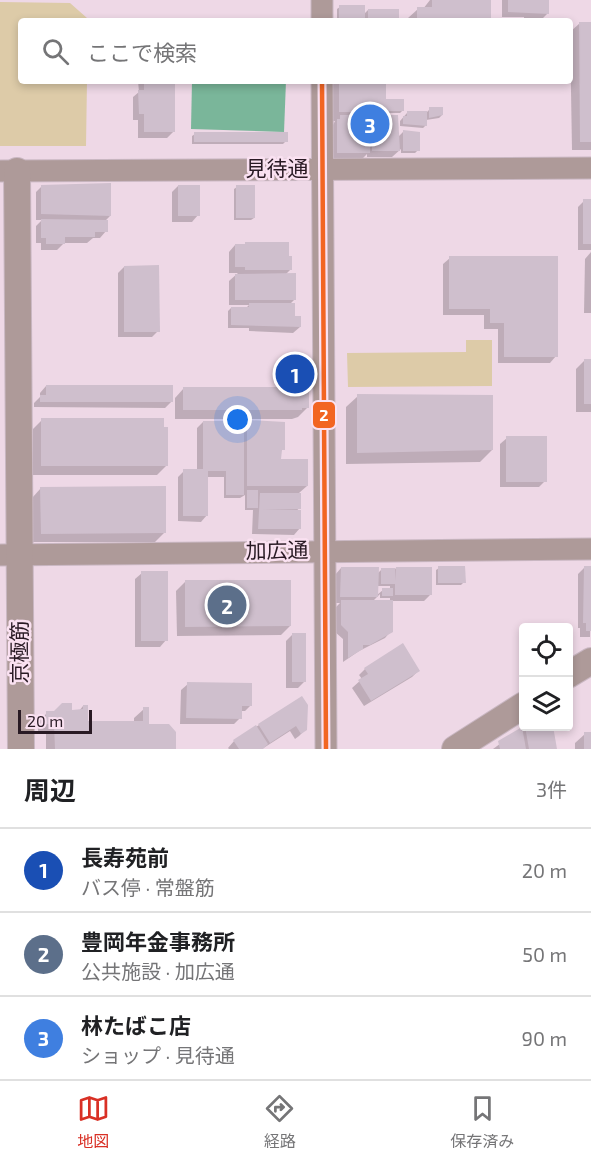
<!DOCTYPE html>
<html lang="ja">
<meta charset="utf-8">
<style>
:root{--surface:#fff;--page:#f6f6f6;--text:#202124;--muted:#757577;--line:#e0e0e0;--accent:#d93025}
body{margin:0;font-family:"Exo 2","Noto Sans JP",sans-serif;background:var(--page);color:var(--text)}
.controls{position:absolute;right:18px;bottom:18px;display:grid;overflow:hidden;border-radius:6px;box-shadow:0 3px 9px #0003}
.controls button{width:54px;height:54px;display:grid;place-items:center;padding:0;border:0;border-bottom:2px solid var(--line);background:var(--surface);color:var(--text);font:30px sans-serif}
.scale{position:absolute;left:18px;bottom:15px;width:74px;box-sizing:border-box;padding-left:6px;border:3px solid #291a24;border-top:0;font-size:16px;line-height:21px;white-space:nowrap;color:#291a24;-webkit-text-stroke:4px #fae1f1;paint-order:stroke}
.you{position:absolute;left:238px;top:420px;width:21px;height:21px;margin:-15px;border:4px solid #fff;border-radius:50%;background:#1a73e8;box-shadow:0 0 0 9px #1a73e833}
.badge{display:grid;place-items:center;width:39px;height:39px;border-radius:50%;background:var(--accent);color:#fff;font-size:20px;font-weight:700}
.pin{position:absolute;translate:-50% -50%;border:3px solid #fff;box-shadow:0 2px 6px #0006}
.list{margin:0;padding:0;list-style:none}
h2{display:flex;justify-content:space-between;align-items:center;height:78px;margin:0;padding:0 24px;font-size:26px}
h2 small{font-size:20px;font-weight:400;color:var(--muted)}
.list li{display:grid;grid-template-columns:39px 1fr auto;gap:18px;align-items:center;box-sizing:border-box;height:84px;padding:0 24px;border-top:2px solid var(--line)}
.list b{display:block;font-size:22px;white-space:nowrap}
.list p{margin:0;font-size:20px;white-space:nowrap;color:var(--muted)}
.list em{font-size:20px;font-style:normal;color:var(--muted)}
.icon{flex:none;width:33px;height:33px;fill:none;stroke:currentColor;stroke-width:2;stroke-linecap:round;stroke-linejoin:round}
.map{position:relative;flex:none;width:591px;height:749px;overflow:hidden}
.search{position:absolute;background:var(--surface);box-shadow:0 3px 9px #0003;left:18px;right:18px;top:18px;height:66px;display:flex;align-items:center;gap:15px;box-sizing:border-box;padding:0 21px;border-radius:6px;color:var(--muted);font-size:22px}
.sheet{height:330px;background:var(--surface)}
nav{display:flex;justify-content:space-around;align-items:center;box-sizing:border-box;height:84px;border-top:2px solid var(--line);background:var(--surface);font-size:16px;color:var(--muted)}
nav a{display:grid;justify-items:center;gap:3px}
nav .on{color:var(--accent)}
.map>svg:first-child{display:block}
.green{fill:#ddcba8}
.water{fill:#7ab69a}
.shadow{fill:#0003;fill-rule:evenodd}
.building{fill:#cfbfcd}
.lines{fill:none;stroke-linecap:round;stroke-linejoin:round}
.minor-casing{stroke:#c9b7c2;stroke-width:23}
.tertiary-casing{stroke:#c9b7c2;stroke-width:28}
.minor{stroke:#ae9a99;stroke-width:21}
.tertiary{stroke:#ae9a99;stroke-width:26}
.bus-1-casing{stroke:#fae1f1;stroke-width:9}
.bus-1{stroke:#f26522;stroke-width:4.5}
.labels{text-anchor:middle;stroke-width:5;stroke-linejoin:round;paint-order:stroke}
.street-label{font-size:21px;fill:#291a24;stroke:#fae1f1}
.line-badge{stroke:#fae1f1;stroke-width:2}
.badge-label{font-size:16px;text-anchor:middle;font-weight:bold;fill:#fff}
</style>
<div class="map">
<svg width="591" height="749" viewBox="0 0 591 749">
<rect width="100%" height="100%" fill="#eed8e6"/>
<g class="green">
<polygon points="0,2 70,3 87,18 87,21 21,21 21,81 87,81 86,146 0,146"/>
<polygon points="466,340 492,340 492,386 348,387 347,353 466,352"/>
</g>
<polygon class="water" points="192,81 286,81 284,132 191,129"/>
<g class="shadow">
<polygon points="430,0 489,0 489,21 408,21 408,18 418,9 423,9"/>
<polygon points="502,0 548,0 548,13 542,19 524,19 524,17 502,17"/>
<polygon points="340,7 363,15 368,10 397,21 337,21 337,9"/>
<polygon points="580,23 591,23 591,150 572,150 570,32"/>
<polygon points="138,81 173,81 174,131 167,138 138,138 138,120 133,120 133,97 139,92"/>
<polygon points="330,81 390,81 385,83 385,101 403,110 400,113 374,113 374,108 370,108 370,111 365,116 369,121 373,116 398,137 403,132 418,150 415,153 401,153 401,149 392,157 367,157 367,154 362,159 332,159 332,127 335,121 330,121"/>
<polygon points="422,81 467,81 464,84 422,84"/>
<polygon points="430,109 442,115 439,118 426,120 426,125 423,128 400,126 400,121 407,113 426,113"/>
<polygon points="195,134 286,141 283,144 192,144 192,136"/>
<polygon points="42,186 110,216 104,222 106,231 100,238 93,238 87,243 64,243 57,250 41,250 41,243 36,243 36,226 42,220 36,220 36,192"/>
<polygon points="178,186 198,215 192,222 172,222 172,192"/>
<polygon points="237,187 254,218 251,220 234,220 234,189"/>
<polygon points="584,201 591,201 591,250 578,250 578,207"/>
<polygon points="235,245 291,269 285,275 295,299 289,305 300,327 293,333 249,331 249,328 228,328 228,311 231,308 246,308 249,305 229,305 229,281 238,273 229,273 229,252"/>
<polygon points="591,252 591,313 584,313 585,259"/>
<polygon points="450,258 556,356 550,363 498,363 498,329 484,329 484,315 443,315 443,264"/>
<polygon points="124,267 158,331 152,337 118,337 118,273"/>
<polygon points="585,360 591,360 591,412 576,412 576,369"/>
<polygon points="289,367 305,377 302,380 286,380 286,369"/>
<polygon points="46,386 172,401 165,408 34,407 34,403 40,397 40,393"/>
<polygon points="184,388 308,407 298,417 292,419 175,419 175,398"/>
<polygon points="358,396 492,450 480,462 346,464 346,407"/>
<polygon points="42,420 166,466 157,475 33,475 33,429"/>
<polygon points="203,422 242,426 247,422 283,449 280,452 280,461 307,486 299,493 299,508 296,512 300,528 294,535 252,534 253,510 245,510 245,495 240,498 224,498 224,477 207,477 207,515 201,522 178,521 178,477 184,471 197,471 197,428"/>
<polygon points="507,438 545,481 539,487 500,487 500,444"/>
<polygon points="41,488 164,533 155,542 32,542 32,498"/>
<path d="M 341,568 L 377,574 L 382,569 L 393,572 L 396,568 L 430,595 L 424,601 L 392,601 L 391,631 L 385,638 L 359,651 L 343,662 L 343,639 L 335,632 L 335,608 L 340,603 L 335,603 L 335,575 ZM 377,586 L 390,586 L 390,590 L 383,590 L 377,595 ZM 380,594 L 380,598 L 390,598 L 390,602 L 372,602 Z"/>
<polygon points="439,568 464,582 461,585 436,585 436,570"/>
<polygon points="584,568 591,568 590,637 580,637 580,628 578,628 578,574"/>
<polygon points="142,573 166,640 160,647 135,647 135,579"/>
<polygon points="186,581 290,626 281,635 177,636 176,591"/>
<polygon points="292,635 305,681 298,688 286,688 286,641"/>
<polygon points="365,669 419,670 412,677 364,706 352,688 362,679 359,675"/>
<polygon points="188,684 251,705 245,711 240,711 240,718 234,724 180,724 181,690"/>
<polygon points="301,698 305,730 299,736 295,739 290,731 262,749 229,749 228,748 234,741"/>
<polygon points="83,706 86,723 134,722 134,718 144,709 147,725 175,732 175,749 46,749 46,733 38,733 38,722 47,713 79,711"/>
<polygon points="524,726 551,726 555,749 493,749"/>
<polygon points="585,734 591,734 591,749 575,749 575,743"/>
</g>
<g class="building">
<polygon points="432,0 491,0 491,21 417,21 417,7 432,7"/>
<polygon points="508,0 549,0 549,14 508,12"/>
<rect x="339" y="5" width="26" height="16"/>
<rect x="368" y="9" width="31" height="12"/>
<polygon points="579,22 591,22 591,142 580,142"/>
<polygon points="144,81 175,81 175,132 144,132 144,114 139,114 138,90 144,90"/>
<polygon points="339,81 386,81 386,99 404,99 404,111 376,111 376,105 372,105 372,112 339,112"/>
<polygon points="429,107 443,107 443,115 429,118"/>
<polygon points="407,111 427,111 427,126 403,124 403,116 407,116"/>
<polygon points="340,115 370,115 370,153 337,153 337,119 340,119"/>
<polygon points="372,115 398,115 400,151 372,151"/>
<polygon points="403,130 420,132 420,151 403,151"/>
<rect x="194" y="132" width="94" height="10"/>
<polygon points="111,183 111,216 41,214 41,185"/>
<rect x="178" y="185" width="22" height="31"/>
<rect x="236" y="185" width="19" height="33"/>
<rect x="583" y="199" width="8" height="45"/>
<polygon points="41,219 108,220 108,232 95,232 95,237 65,237 65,244 46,244 46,238 41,238"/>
<polygon points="245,242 289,242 289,256 292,256 292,270 245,270 245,267 235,267 235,244 245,244"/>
<polygon points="449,256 558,256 558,357 504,357 504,323 490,323 490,309 449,309"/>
<polygon points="159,265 160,332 124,332 124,266"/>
<polygon points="296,273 296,300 235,300 235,274"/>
<polygon points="249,303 295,303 295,316 301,316 301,327 231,325 231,307 249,307"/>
<rect x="584" y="359" width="7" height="45"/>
<rect x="288" y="365" width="18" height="13"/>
<polygon points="46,385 173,385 173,402 40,402 40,395 46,395"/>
<polygon points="183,387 301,387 301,389 309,389 309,408 302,408 302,410 183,410"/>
<polygon points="357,394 493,395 493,450 357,453"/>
<polygon points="41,418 164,418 164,427 168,427 168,466 41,466"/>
<polygon points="247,420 285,422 285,450 282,450 281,459 308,459 308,486 247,486"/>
<polygon points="203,421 244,421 244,495 226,495 226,471 208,471 208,516 183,516 183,469 203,469"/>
<rect x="506" y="436" width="41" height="46"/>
<polygon points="166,486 166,533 41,534 40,487"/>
<rect x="247" y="490" width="11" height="18"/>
<polygon points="260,493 301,493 301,509 263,510 301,510 301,529 258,529"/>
<polygon points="438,566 465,566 466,583 438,583"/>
<polygon points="584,566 591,566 591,631 586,631 586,623 583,623"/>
<polygon points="341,567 379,567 378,597 340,597"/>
<polygon points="396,567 432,567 432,595 395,595 395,584 381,584 381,568 395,568 395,581"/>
<rect x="141" y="571" width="27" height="70"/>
<polygon points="185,580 291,580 291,626 185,627"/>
<rect x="382" y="588" width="11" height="8"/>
<polygon points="341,600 393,600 393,632 370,645 363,645 363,649 348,658 348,632 341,625"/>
<rect x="292" y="633" width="14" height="49"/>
<polygon points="403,643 420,671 371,701 358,680 368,674 364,668"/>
<polygon points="187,682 252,683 252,706 242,706 242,719 186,718"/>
<polygon points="302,696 308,705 307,730 301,734 296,726 270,743 258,724"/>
<polygon points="62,703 72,703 72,710 83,709 83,705 88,705 88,721 143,721 143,707 149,707 149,724 169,724 176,732 176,749 55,749 54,724 46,724 46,711 54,711"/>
<polygon points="256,725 268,744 263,749 239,749 233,740"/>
<polygon points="525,726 553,726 557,749 529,749"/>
<polygon points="522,727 526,749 500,749 498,741"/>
<rect x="584" y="732" width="7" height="17"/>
</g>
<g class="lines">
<defs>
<g id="minor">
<polyline points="322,0 322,21"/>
<polyline points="322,81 326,749"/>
<polyline points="0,171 591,168"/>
<polyline points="0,555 591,549"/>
</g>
<g id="tertiary">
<polyline points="17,171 21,749"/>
<polyline points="568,675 591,661"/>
<polyline points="455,749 524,705"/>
</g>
</defs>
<use href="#minor" class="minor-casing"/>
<use href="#tertiary" class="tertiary-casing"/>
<use href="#minor" class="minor"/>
<use href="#tertiary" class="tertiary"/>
<defs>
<polyline id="bus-1" points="322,81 326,749"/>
</defs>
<use href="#bus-1" class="bus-1-casing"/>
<use href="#bus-1" class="bus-1"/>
</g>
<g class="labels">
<g class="street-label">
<text x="277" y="176">見待通</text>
<text transform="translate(277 551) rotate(-1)" y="7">加広通</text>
<text transform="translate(20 652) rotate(-90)" y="7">京極筋</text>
</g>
</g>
<rect class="line-badge" x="312" y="401" width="24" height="28" rx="6" fill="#f26522"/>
<g class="badge-label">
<text x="324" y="421">2</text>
</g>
</svg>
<div class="controls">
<button><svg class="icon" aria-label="locate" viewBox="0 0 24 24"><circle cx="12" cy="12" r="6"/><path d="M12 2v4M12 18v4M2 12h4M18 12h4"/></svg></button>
<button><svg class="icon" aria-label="layers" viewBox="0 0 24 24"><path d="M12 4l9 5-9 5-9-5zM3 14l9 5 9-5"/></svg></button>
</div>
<div class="scale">20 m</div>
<div class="you"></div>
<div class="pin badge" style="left:295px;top:374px;background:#1a4fb4">1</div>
<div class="pin badge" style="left:227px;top:605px;background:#5c6f8a">2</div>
<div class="pin badge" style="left:370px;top:124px;background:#3f7fe0">3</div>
<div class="search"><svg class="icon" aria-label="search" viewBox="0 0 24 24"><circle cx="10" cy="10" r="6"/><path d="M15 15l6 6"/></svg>ここで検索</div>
</div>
<section class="sheet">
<h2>周辺<small>3件</small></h2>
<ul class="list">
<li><span class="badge" style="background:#1a4fb4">1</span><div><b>長寿苑前</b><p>バス停 · 常盤筋</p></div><em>20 m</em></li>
<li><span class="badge" style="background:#5c6f8a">2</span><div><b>豊岡年金事務所</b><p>公共施設 · 加広通</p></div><em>50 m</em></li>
<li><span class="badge" style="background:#3f7fe0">3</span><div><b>林たばこ店</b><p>ショップ · 見待通</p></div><em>90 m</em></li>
</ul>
</section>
<nav>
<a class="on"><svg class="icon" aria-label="map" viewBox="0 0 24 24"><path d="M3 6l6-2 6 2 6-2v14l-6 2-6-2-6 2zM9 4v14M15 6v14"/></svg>地図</a>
<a><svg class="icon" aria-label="directions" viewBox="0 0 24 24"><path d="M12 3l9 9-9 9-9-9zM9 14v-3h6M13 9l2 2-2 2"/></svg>経路</a>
<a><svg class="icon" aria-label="saved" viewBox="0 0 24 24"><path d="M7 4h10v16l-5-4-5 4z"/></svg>保存済み</a>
</nav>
